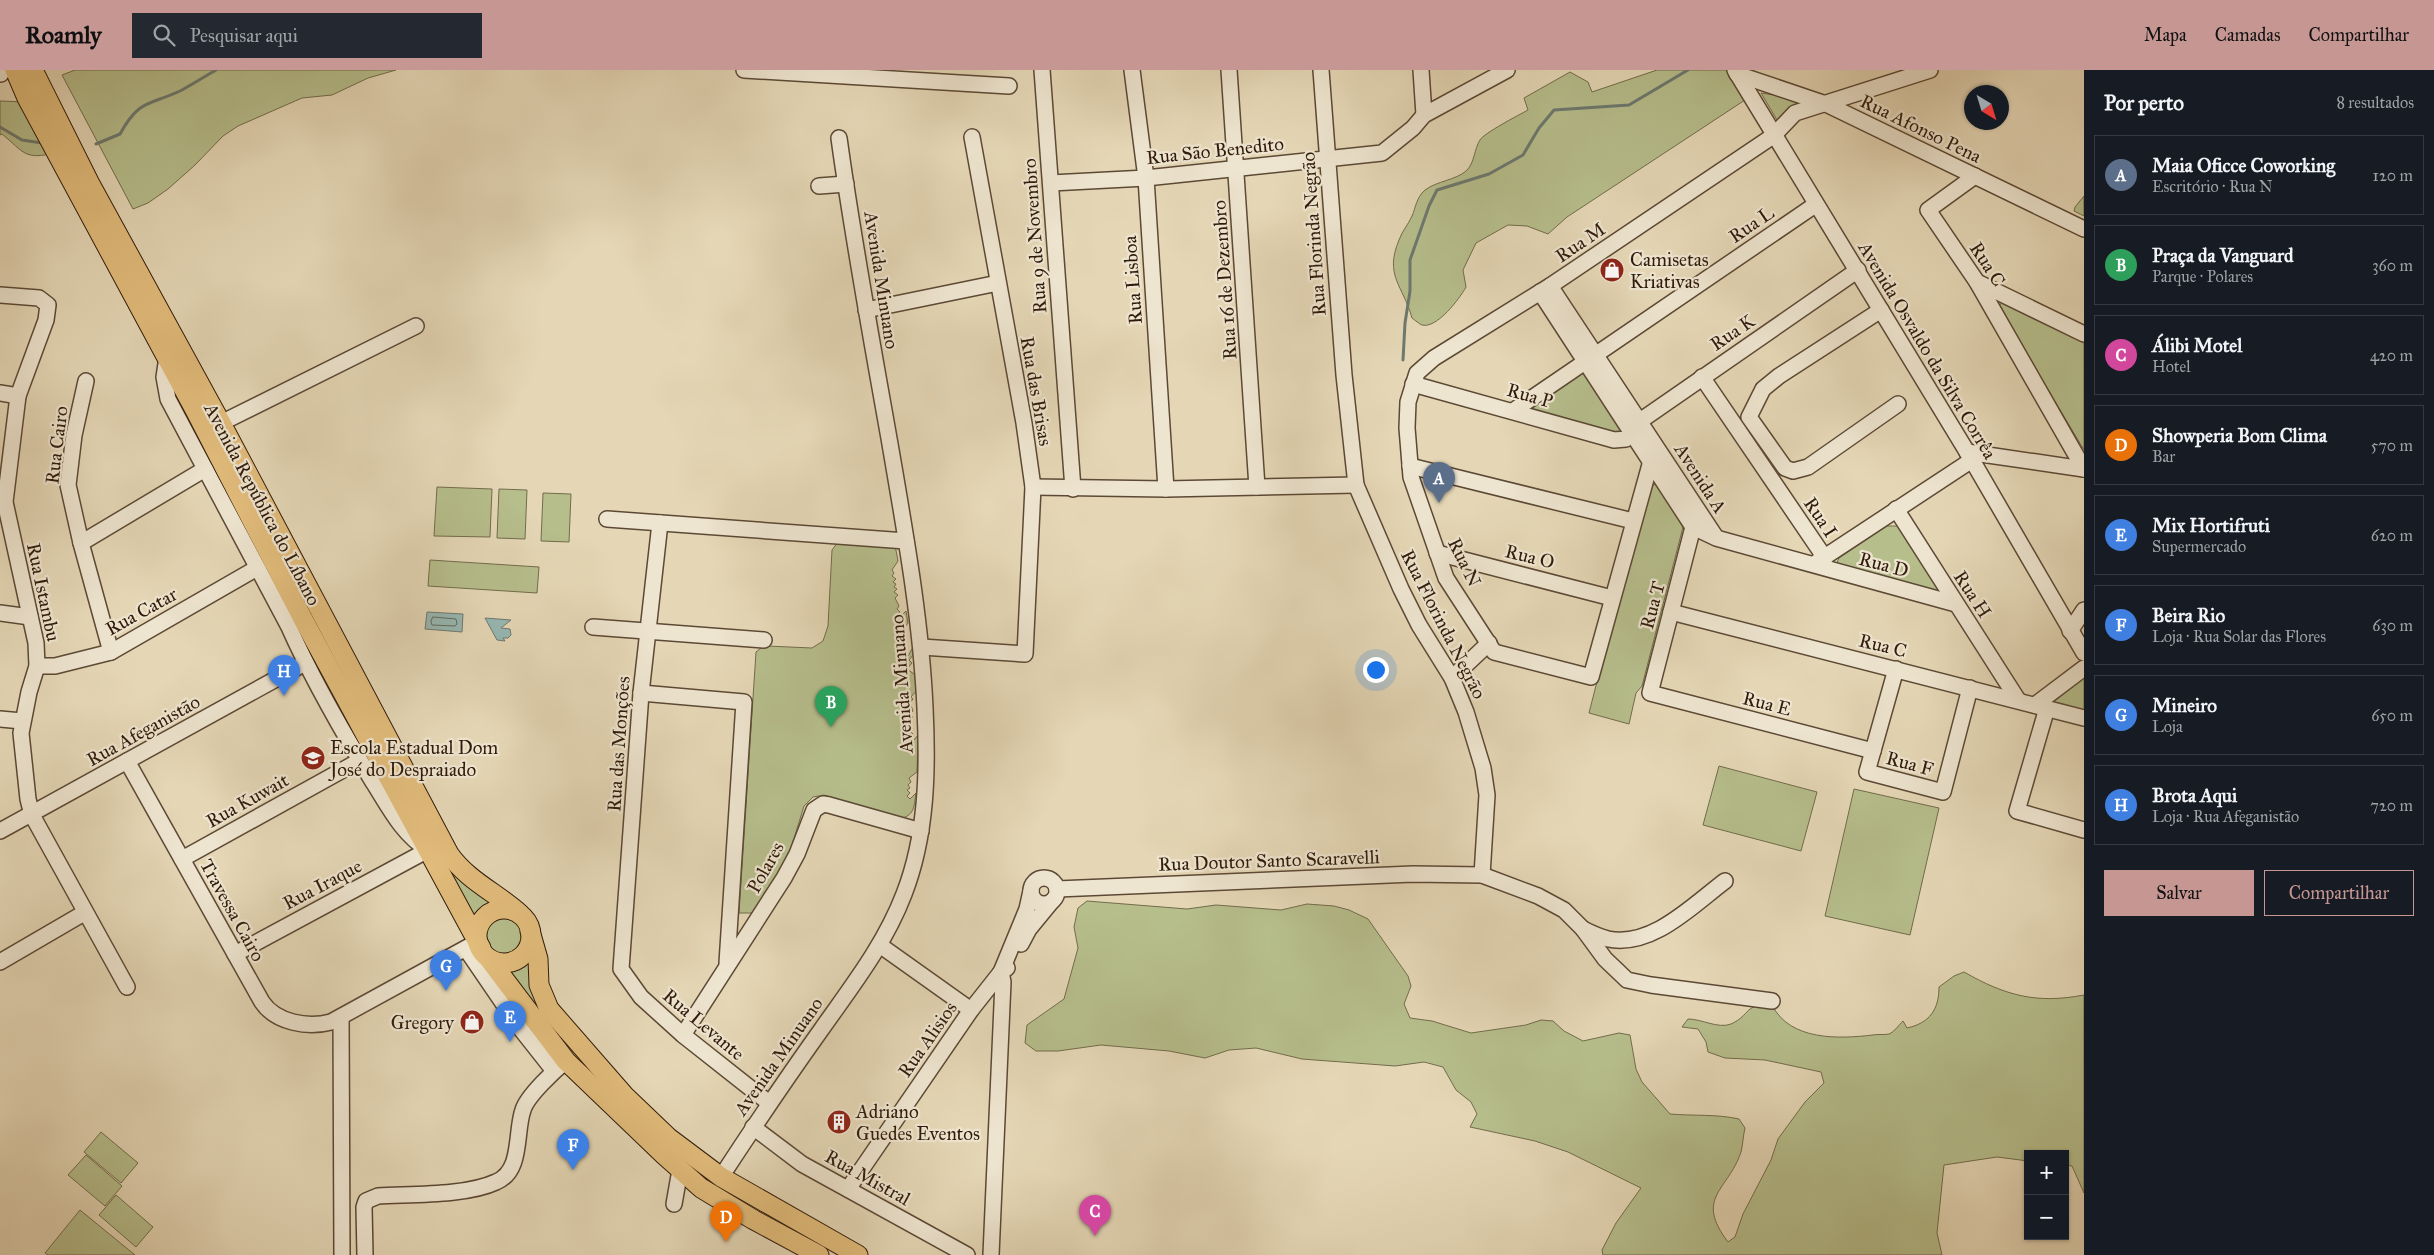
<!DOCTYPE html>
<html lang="pt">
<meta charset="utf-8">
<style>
:root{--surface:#171b24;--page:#242831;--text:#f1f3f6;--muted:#9ea1a6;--line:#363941;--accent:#c59692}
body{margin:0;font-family:"IM FELL Great Primer",serif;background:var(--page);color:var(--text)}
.controls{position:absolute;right:15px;bottom:15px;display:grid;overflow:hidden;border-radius:0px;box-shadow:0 1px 4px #0004}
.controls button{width:45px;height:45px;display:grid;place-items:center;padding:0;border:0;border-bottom:1px solid var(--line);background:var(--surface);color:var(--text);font:25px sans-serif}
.compass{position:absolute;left:1964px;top:15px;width:45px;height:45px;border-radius:50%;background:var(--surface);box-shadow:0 1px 4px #0004;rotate:142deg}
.you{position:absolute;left:1375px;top:599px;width:18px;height:18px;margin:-12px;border:4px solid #fff;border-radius:50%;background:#1a73e8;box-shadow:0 0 0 8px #1a73e833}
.badge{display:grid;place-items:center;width:32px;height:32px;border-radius:50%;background:var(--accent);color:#fff;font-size:16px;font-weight:700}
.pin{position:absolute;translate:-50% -41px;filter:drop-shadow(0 1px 2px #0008)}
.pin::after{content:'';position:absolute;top:26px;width:18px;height:15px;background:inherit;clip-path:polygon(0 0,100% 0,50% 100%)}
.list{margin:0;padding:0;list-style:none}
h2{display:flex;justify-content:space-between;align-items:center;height:65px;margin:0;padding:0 20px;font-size:21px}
h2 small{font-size:16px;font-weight:400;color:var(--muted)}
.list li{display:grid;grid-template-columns:32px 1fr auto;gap:15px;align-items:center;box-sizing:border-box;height:80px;margin:0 10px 10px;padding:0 10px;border:1px solid var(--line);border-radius:0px}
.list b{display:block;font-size:19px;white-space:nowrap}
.list p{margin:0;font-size:16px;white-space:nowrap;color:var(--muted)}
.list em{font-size:16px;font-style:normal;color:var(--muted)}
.actions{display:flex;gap:10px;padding:15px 20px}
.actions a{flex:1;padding:11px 0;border:1px solid var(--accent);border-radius:0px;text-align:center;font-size:18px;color:var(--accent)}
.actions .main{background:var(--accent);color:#111}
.icon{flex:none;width:28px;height:28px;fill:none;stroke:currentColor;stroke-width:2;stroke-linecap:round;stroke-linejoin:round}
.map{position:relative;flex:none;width:2084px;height:1185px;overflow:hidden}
header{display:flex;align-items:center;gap:30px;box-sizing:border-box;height:70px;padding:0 25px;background:var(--accent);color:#111}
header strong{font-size:24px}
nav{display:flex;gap:28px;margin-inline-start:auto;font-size:18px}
.search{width:350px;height:45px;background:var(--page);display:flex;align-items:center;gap:12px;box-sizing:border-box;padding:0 18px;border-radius:0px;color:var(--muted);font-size:19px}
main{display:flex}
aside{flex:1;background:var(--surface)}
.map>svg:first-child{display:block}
.green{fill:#b6be8c;stroke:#726c4b}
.water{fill:#96b8b4;stroke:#6d7970}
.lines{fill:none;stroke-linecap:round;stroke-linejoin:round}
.shore{stroke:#62695f;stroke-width:1}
.stream{stroke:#6d7970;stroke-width:3}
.minor-casing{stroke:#5c4935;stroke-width:18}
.major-casing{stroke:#2f1a0a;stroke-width:21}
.minor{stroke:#eee5d0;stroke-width:15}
.major{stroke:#e2bc7b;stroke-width:19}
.labels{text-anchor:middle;stroke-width:4.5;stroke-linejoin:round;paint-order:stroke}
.street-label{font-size:19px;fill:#2f1a0a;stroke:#eee5d0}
.poi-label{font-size:19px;fill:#2f1a0a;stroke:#eee5d0;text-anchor:start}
</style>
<header>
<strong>Roamly</strong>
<div class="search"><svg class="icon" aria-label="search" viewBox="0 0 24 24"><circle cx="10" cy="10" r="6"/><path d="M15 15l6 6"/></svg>Pesquisar aqui</div>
<nav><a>Mapa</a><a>Camadas</a><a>Compartilhar</a></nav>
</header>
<main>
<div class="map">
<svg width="2084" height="1185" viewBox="0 0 2084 1185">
<rect width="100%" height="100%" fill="#e5d7b6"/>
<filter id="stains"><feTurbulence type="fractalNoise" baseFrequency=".004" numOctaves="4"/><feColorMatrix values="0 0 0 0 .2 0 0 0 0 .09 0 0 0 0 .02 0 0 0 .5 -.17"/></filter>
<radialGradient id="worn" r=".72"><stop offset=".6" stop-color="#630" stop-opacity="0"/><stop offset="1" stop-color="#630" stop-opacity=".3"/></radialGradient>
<g class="green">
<polygon points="75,0 396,0 368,8 332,25 302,28 238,56 223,66 195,95 168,119 148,133 133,139 62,5"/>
<path d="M 1657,0 L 1727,0 L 1745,30 L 1567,147 L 1548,164 L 1527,156 L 1508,155 L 1476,173 L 1463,200 L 1466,217 C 1460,228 1437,259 1422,255 C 1419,254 1415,250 1412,248 C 1403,215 1384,206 1399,170 C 1402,161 1408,155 1412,146 C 1416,137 1416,128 1425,120 C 1437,111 1456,110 1466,101 C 1475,93 1474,79 1480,70 C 1484,63 1519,45 1528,40 L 1524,28 L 1570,2 L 1588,12 L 1592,22 Z"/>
<polygon points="1761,23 1801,29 1777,50"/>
<path d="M 0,31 L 26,32 L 55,83 C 24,90 25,83 2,64 L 0,65 Z"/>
<polygon points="2084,126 2084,146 2074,141 2075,137"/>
<polygon points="2002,233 2084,272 2084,380 1998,236"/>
<polygon points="1581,302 1586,302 1625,358 1620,363 1531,340 1532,335"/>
<polygon points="1658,411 1683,457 1642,616 1636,623 1629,654 1589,643 1618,529 1652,417"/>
<polygon points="437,417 492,419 490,467 434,466"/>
<polygon points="499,419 527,420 525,469 497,468"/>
<polygon points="543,423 571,424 569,472 541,471"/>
<polygon points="1887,456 1900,456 1942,521 1938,523 1836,495 1839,488"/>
<path d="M 838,472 L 895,475 L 898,491 L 892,500 L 894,503 L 892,506 L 896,509 L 893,512 L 896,514 L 894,517 L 897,519 L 894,522 L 898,525 L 895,528 L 899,536 L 897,539 L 900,542 L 898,544 L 901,546 L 906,541 L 908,553 L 902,561 L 904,563 L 902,567 L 905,569 L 902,573 L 905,575 L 903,577 L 906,580 L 904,583 L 908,586 L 912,579 L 914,584 L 909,590 L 912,593 L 907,599 L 914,604 L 916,600 L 917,620 L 911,627 L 913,629 L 910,633 L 913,641 L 910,644 L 913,647 L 910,649 L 913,653 L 910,656 L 913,658 L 911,662 L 913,664 L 911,667 L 914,670 L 918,665 L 917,702 L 909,708 L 911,712 L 908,715 L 910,718 L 907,720 L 910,723 L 907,726 L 910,729 L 916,723 C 914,735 915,745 902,748 L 824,725 L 813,727 L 804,736 L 788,788 L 756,839 L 751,843 L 739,843 L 756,582 L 761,578 L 767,576 L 812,578 L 823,571 L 828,556 L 832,480 Z"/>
<polygon points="430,490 539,497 537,523 428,516"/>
<polygon points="2084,608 2084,642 2052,633"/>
<polygon points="1719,696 1817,722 1801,781 1703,755"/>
<polygon points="1854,719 1939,738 1910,865 1825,846"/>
<polygon points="433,785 495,836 487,840 476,850"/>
<path d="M 1087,831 L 1187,839 L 1216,835 L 1281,840 L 1307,834 L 1334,836 L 1349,840 L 1368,849 L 1408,906 L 1411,916 L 1404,934 L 1410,948 L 1432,951 L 1471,963 L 1526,955 L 1541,950 L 1553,951 L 1564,961 L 1583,971 L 1619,963 L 1630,965 L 1636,999 L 1642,1012 L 1670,1044 C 1693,1046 1717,1044 1739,1049 L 1745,1058 C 1743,1066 1743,1074 1741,1082 C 1728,1121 1694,1127 1728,1172 L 1735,1167 L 1743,1144 L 1771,1090 L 1778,1069 L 1805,1032 L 1824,1013 L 1821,1002 L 1765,990 L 1725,988 L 1708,982 L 1706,972 L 1698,959 L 1682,957 L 1688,949 C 1702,949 1718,959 1731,954 C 1751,945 1744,933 1772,935 C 1790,971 1839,969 1873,965 C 1878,964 1884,965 1889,964 C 1894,962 1899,955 1903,951 L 1907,958 C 1930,953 1939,939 1939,917 L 1954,906 L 1964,902 C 2006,926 2037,934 2084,925 L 2084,1123 L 2072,1096 L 2065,1095 L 2065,1084 L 2028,1084 L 2028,1091 L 1997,1087 L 1944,1095 L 1937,1163 L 1942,1185 L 1603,1185 L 1602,1180 L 1616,1153 L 1641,1118 L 1568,1082 L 1535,1071 L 1470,1057 L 1477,1044 L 1471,1032 L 1456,1020 L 1443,997 L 1424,992 L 1395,996 L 1302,989 L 1256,978 L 1229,980 L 1205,988 L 1169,981 L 1101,975 L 1058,981 L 1036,981 L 1025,973 L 1027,955 L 1064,929 L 1078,878 L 1074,857 L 1078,838 Z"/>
<circle cx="503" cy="865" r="22"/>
<polygon points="528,883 544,938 538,942 501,896 513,895"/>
<polygon points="101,1062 138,1093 121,1113 84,1082"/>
<polygon points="86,1085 122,1116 105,1136 68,1105"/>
<polygon points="116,1125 153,1157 136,1177 99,1145"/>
<polygon points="80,1140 135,1185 48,1185 45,1183"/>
</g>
<g class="water">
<polygon points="427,542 463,544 462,562 425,559"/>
<polygon points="485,548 511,550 501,558 510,559 511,565 508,568 503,568 505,571 497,570"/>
</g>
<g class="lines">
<polygon class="shore" points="433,547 456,549 457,554 455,556 432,555 431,552"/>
<g class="stream">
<polyline points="0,57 22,70 42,73"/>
<path d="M 96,74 L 120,64 C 140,28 149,36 182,20 C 193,14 204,7 216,0"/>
<polyline points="1403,290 1405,253 1410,221 1410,190 1429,136 1437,120 1489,104 1523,85 1539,58 1554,40 1629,35 1688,0"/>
</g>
<defs>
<g id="minor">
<polyline points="744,0 1009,16"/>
<polyline points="1042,0 1073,419"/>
<polyline points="1132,0 1146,108 1166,419"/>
<polyline points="1229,0 1257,417"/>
<polyline points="1321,0 1344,305 1356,415 1401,519 1419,555 1452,608 1466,642 1483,698 1487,725 1482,805"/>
<polyline points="1421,0 1424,45"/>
<polyline points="1735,0 1972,390 2084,583"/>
<polyline points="0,3 1,4"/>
<polyline points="1737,4 1826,34 2084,159"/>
<polyline points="1975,106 1928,140 1977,212 2084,399"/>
<polyline points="1051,113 1146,108 1382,83 1413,58 1424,45 1507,0"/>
<polyline points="819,116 846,114"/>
<polyline points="1977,212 2084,264"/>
<polyline points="1550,216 1715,466"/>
<polyline points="1540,222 1693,457 1716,468 1956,534"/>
<polyline points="0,225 39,228 48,235 46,250 18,326 5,432 36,573 37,596 29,622 21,663 28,729 32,745 127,917"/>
<polyline points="866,240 998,213"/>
<polyline points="1881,240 1779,306 1763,319 1749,347 1785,398 1793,401 1808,397 1898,334"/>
<path d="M 167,287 L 164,307 L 168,329 L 289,557 C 313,611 342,661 373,712 C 389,737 402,764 428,780 L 235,884"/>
<polyline points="1702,307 1825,488"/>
<polyline points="1413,314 1614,370 1626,369 1640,351 1858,200"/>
<polyline points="0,323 18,326"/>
<polyline points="1513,341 1815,135"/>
<polyline points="221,353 416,256"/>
<polyline points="1967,382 2084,399"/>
<polyline points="1651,391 1591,607 1494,582 1446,508 1411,407 1407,358 1408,332 1417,303 1434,288 1550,216 1773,66 1795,43 1930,0"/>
<polyline points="1410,396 1633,451"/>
<polyline points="1033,417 1166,419 1356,415"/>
<polyline points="1896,439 2018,630"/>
<polyline points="607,449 906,471"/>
<polyline points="660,453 641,623 621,899 641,927 683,965 769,1033"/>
<polyline points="1693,457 1650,623 1873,681"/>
<polyline points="81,473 68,415 74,365 86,311"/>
<polyline points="1437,483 1612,528"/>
<polyline points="1817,492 1972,390"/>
<polyline points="1671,542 2084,648"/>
<polyline points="0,543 30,547"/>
<polyline points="593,557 764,570"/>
<polyline points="2070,561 2084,540"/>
<polyline points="922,577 1025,584 1033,417 1024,353 972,67"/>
<polyline points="111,582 81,473 205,399"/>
<polyline points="37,596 55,596 111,582 257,498"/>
<polyline points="1896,599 1867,702 1943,722 1970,618"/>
<polyline points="1452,608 1489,573"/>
<polyline points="641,623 744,632 727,893"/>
<polyline points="2035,635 2084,598"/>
<polyline points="2047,638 2017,741 2084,760"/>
<polyline points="0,649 22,651"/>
<path d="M 127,691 L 262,932 C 276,953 308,958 331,952 L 477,872"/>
<polyline points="0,761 305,593"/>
<polyline points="182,789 359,691"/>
<circle cx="1044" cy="821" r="13"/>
<polyline points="1057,819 1413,804 1482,805 1538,826 1564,840 1583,859 1605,889 1627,910 1651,915 1772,931"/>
<path d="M 1583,859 C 1591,863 1600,867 1608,869 C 1652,878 1693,835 1725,811"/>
<polyline points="1021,874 1029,859 1052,831"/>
<polyline points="881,876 971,940"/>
<polyline points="466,879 520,958 554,1001"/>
<polyline points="0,892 84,843"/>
<polyline points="341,947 342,1185"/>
<polyline points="683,965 784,808 797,784 814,740 823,734 829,735 921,761"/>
<polyline points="753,1057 802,1094 967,1185"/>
<path d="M 721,1107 C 753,1058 786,1009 821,960 C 852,916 885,874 904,824 C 927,765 928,700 925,638 C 921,549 905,462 890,374 C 872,272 853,170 839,68"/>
<polyline points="848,1119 971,940 1001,902 1007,898"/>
<polyline points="674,1134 680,1100"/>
<path d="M 365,1185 L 364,1137 L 366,1131 L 378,1126 C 411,1124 466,1126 496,1112 C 523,1101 515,1062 523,1040 C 527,1026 555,1000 566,991"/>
<polyline points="991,1185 1003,912 1001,902 1027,839 1031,821"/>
</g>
<g id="major">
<polyline points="15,0 27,28 195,340 303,549 481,878"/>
<path d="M 33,0 L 89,112 L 221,353 L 449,784 C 468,811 497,823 520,844"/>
<circle cx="504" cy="866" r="27"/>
<polyline points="530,861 538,889 539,915 549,939 624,1025 669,1068 721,1107 858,1185"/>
<polyline points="489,889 566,991 664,1085 701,1118 754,1150 819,1185"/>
</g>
</defs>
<use href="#minor" class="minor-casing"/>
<use href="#major" class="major-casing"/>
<use href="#minor" class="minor"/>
<use href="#major" class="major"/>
</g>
<defs>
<symbol id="shop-disc" viewBox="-11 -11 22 22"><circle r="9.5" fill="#8f2418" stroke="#eee5d0"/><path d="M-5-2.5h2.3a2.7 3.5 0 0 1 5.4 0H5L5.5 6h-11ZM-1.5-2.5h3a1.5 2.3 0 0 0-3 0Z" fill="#fff"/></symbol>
<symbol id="school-disc" viewBox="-11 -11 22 22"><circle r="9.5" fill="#8f2418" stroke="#eee5d0"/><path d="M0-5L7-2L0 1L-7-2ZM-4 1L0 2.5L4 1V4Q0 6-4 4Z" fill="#fff"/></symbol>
<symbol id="building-disc" viewBox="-11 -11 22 22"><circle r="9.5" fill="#8f2418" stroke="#eee5d0"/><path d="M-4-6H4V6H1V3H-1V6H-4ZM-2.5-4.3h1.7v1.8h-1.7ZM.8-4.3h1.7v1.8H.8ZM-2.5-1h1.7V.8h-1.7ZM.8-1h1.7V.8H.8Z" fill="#fff"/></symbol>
</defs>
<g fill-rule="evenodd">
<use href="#shop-disc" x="1598" y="186" width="28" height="28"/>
<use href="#school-disc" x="299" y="674" width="28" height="28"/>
<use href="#shop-disc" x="458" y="938" width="28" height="28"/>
<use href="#building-disc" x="825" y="1038" width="28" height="28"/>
</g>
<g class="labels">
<g class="street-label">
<text transform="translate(1921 58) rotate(26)" y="7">Rua Afonso Pena</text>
<text transform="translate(1215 80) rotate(-6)" y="7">Rua São Benedito</text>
<text transform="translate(1751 154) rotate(-34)" y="7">Rua L</text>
<text transform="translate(1313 164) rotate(-94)" y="7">Rua Florinda Negrão</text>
<text transform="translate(1034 166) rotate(-94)" y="7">Rua 9 de Novembro</text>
<text transform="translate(1580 172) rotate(-34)" y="7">Rua M</text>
<text transform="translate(1988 194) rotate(57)" y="7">Rua C</text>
<text transform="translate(882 210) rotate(81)" y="7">Avenida Minuano</text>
<text transform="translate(1132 210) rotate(-94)" y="7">Rua Lisboa</text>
<text transform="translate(1224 210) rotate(-94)" y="7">Rua 16 de Dezembro</text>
<text transform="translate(1732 262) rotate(-34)" y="7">Rua K</text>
<text transform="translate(1928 280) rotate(59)" y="7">Avenida Osvaldo da Silva Corrêa</text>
<text transform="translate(1037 321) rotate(80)" y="7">Rua das Brisas</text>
<text transform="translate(1530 325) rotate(16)" y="7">Rua P</text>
<text transform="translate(56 375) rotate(-83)" y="7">Rua Cairo</text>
<text transform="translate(1701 408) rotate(57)" y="7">Avenida A</text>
<text transform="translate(263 434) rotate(62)" y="7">Avenida República do Líbano</text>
<text transform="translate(1821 447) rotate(56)" y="7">Rua I</text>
<text transform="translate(1530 486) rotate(14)" y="7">Rua O</text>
<text transform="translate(1465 492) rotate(64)" y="7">Rua N</text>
<text transform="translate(1884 494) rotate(15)" y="7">Rua D</text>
<text transform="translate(44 522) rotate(78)" y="7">Rua Istambu</text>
<text transform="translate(1973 524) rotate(57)" y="7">Rua H</text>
<text transform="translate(1652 535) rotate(-75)" y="7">Rua T</text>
<text transform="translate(141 541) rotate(-29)" y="7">Rua Catar</text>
<text transform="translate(1444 554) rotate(63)" y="7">Rua Florinda Negrão</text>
<text transform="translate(1883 575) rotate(14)" y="7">Rua C</text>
<text transform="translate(901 614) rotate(-94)" y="7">Avenida Minuano</text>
<text transform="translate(1767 633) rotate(14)" y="7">Rua E</text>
<text transform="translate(143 660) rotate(-29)" y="7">Rua Afeganistão</text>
<text transform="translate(618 674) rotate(-86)" y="7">Rua das Monções</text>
<text transform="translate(1910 693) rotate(15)" y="7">Rua F</text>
<text transform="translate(247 730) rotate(-29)" y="7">Rua Kuwait</text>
<text transform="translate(1269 790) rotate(-2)" y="7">Rua Doutor Santo Scaravelli</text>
<text transform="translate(765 797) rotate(-61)" y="7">Polares</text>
<text transform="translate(322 814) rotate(-28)" y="7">Rua Iraque</text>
<text transform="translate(233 840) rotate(61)" y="7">Travessa Cairo</text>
<text transform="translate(704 954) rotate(40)" y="7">Rua Levante</text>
<text transform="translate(927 969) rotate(-55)" y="7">Rua Alisios</text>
<text transform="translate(778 986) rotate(-55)" y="7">Avenida Minuano</text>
<text transform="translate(868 1107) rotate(29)" y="7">Rua Mistral</text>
</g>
<g class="poi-label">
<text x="1630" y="196">Camisetas<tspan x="1630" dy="22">Kriativas</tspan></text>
<text x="330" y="684">Escola Estadual Dom<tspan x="330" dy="22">José do Despraiado</tspan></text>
<text x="454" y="959" text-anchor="end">Gregory</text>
<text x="856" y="1048">Adriano<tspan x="856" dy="22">Guedes Eventos</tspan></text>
</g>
</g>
<rect width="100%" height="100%" filter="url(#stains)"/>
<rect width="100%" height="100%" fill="url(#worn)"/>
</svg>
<div class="controls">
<button>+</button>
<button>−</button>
</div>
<svg class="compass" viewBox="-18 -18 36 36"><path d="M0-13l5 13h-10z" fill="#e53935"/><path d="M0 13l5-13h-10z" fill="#9ea1a6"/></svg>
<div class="you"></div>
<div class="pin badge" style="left:1439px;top:433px;background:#5c6f8a">A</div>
<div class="pin badge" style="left:831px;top:657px;background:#2e9e5b">B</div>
<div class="pin badge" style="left:1095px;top:1166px;background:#d1479c">C</div>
<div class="pin badge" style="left:726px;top:1172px;background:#e8710a">D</div>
<div class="pin badge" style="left:510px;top:972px;background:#3f7fe0">E</div>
<div class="pin badge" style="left:573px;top:1100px;background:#3f7fe0">F</div>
<div class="pin badge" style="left:446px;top:921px;background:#3f7fe0">G</div>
<div class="pin badge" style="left:284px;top:626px;background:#3f7fe0">H</div>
</div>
<aside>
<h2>Por perto<small>8 resultados</small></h2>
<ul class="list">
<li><span class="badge" style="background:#5c6f8a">A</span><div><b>Maia Oficce Coworking</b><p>Escritório · Rua N</p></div><em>120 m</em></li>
<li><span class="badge" style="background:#2e9e5b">B</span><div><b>Praça da Vanguard</b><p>Parque · Polares</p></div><em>360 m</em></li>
<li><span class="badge" style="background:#d1479c">C</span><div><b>Álibi Motel</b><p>Hotel</p></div><em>420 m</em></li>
<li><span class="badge" style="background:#e8710a">D</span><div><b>Showperia Bom Clima</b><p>Bar</p></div><em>570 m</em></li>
<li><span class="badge" style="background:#3f7fe0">E</span><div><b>Mix Hortifruti</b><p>Supermercado</p></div><em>620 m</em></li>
<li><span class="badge" style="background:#3f7fe0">F</span><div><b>Beira Rio</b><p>Loja · Rua Solar das Flores</p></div><em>630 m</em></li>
<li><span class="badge" style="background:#3f7fe0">G</span><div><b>Mineiro</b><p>Loja</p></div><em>650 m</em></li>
<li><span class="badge" style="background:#3f7fe0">H</span><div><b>Brota Aqui</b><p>Loja · Rua Afeganistão</p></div><em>720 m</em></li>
</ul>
<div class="actions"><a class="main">Salvar</a><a>Compartilhar</a></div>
</aside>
</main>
